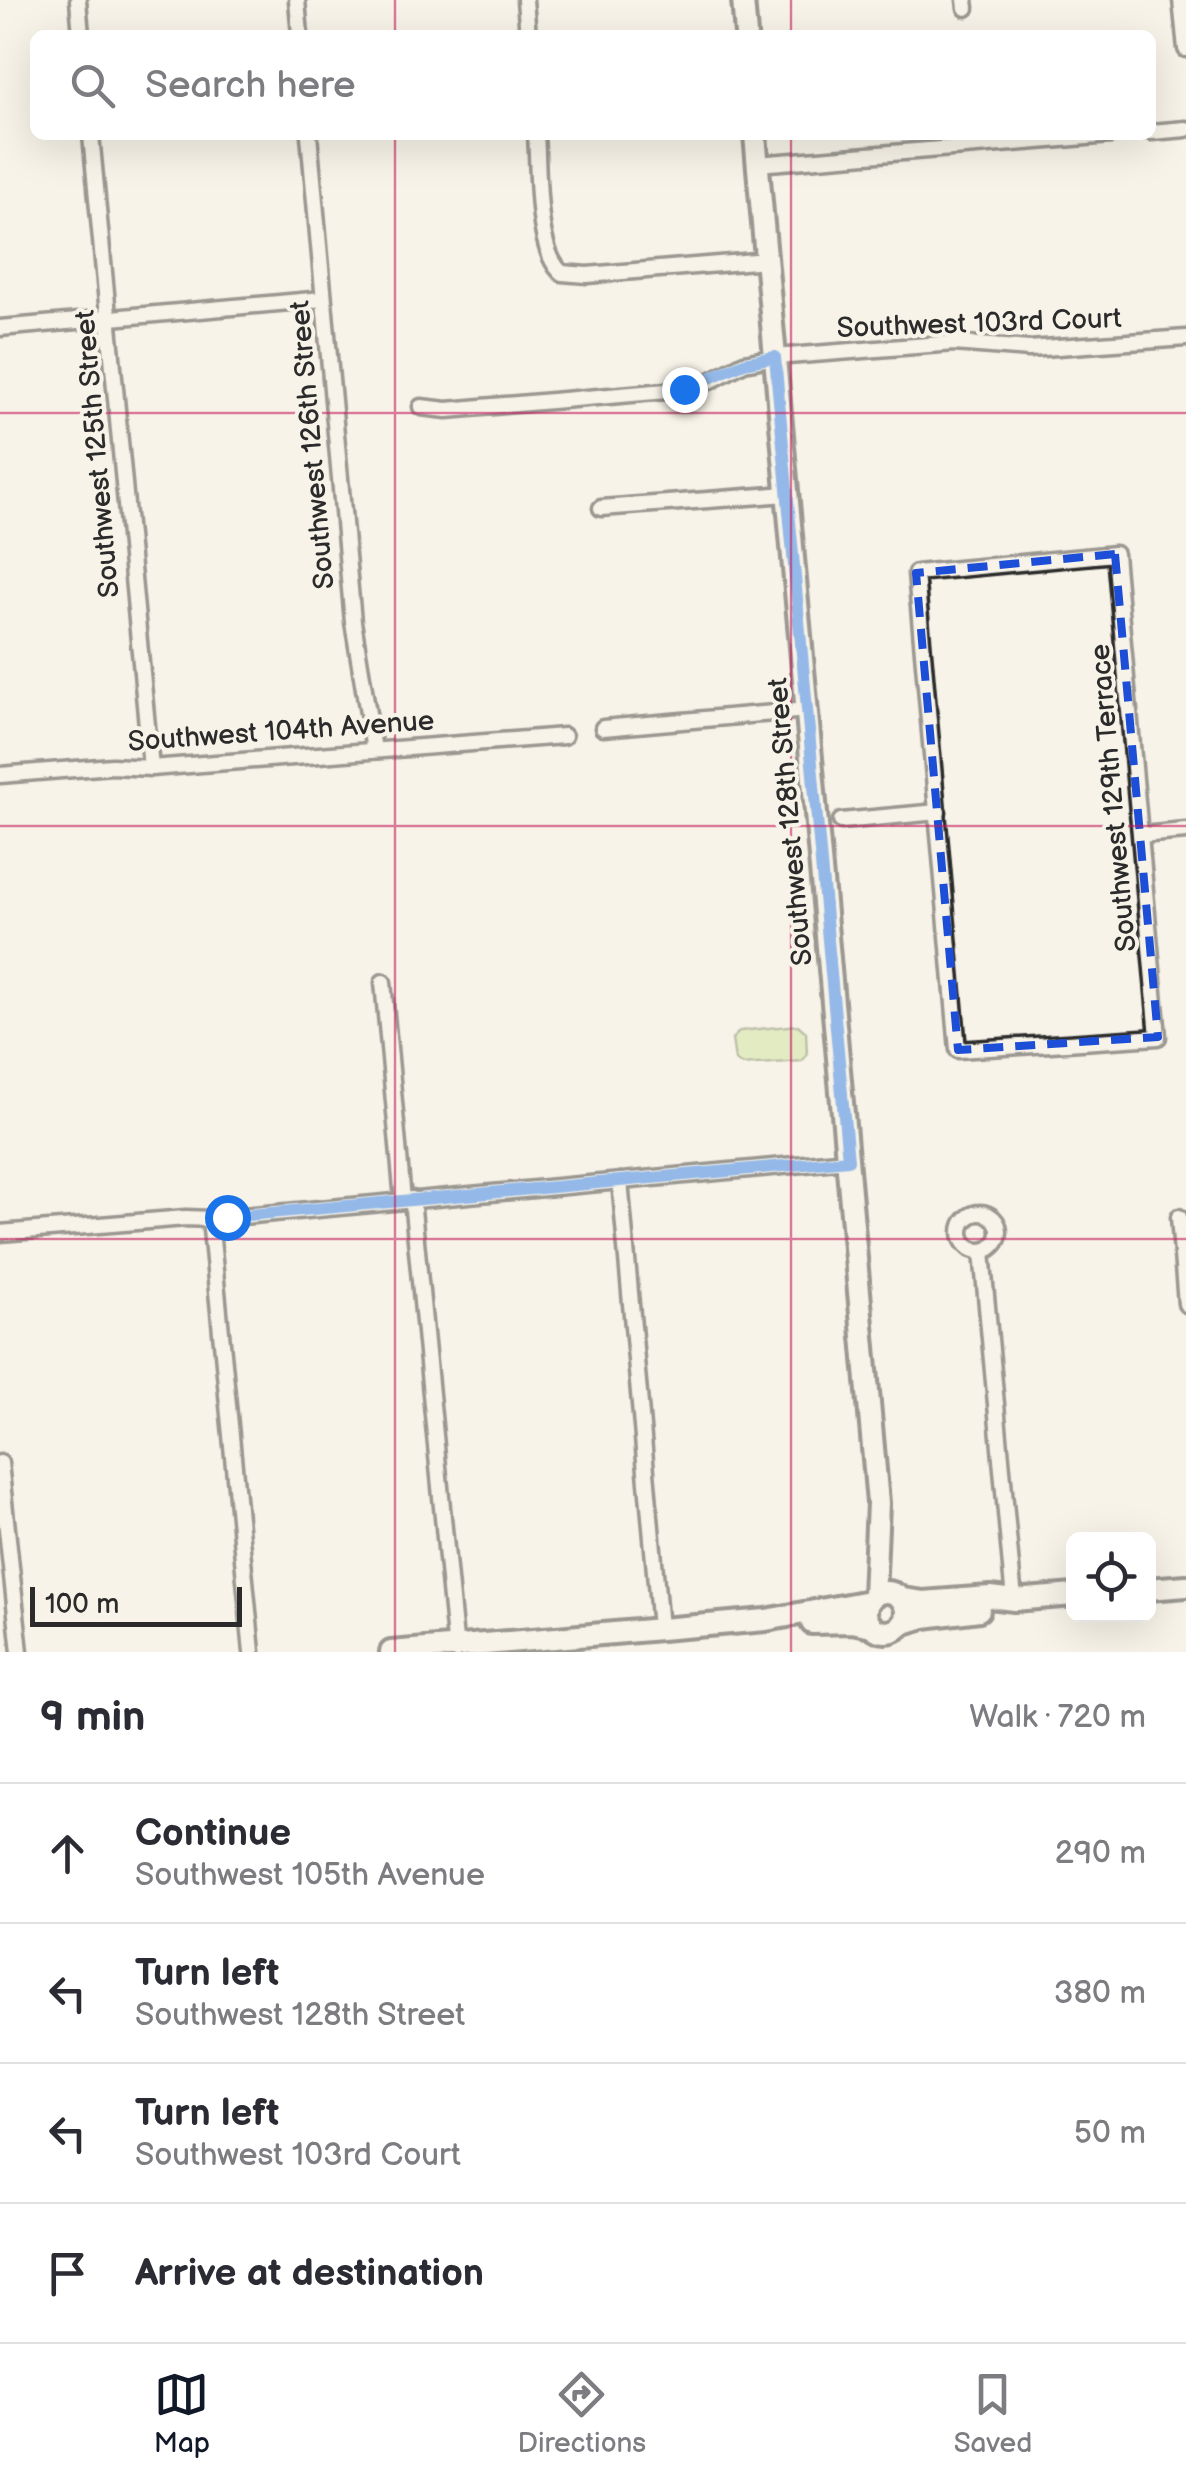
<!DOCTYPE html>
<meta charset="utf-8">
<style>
:root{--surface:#fff;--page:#f7f7f7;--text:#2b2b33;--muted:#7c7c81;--line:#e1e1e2;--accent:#111827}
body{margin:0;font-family:"Balsamiq Sans",sans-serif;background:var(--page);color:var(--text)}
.controls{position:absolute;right:30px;bottom:30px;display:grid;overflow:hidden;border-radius:15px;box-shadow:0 10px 40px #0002}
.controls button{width:90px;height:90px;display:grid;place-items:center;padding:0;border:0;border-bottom:2px solid var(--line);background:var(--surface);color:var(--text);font:50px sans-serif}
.scale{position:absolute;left:30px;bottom:25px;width:212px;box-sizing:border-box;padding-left:10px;border:5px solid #2b2b2b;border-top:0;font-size:28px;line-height:35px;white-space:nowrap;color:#2b2b2b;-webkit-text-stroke:8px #f7f3e8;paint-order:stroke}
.stop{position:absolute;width:30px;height:30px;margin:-22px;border:8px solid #1a73e8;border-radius:50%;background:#fff}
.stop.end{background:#1a73e8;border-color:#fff;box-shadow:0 2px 10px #0008}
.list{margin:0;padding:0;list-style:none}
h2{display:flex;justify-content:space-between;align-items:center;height:130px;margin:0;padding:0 40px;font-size:42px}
h2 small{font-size:32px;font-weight:400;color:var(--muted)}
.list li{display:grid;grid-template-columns:65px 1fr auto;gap:30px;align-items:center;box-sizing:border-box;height:140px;padding:0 40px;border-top:2px solid var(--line)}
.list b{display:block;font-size:38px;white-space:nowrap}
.list p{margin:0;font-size:32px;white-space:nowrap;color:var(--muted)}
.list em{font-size:32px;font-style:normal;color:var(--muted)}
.icon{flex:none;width:55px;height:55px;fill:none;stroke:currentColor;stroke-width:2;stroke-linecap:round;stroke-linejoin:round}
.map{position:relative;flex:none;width:1186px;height:1652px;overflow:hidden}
.search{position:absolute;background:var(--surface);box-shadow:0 10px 40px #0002;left:30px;right:30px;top:30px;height:110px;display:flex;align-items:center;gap:25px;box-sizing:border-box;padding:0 35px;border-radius:15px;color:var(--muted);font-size:38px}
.sheet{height:690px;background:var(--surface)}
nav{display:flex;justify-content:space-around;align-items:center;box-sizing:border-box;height:140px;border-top:2px solid var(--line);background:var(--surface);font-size:28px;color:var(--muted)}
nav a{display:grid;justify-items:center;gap:5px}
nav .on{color:var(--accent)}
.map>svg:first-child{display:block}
.green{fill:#c9e297;stroke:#7a8661;stroke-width:2.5}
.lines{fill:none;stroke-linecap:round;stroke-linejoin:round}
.street-casing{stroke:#2b2b2b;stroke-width:21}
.secondary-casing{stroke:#2b2b2b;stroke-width:28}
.street{stroke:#f7f3e8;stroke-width:14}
.secondary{stroke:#f7f3e8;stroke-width:20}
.route{stroke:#1a73e8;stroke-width:12}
.marked{fill:none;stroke:#1d4ed8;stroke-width:8;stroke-dasharray:20 12;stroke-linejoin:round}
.grid{fill:none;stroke:#c2185b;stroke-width:2.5;stroke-opacity:0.55}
.labels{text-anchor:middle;stroke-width:8;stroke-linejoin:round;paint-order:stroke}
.street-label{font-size:28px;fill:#2b2b2b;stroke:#f7f3e8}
</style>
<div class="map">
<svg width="1186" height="1652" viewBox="0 0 1186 1652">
<rect width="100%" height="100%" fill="#f7f3e8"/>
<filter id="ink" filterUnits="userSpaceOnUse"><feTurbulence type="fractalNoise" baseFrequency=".01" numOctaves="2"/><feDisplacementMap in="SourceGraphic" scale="20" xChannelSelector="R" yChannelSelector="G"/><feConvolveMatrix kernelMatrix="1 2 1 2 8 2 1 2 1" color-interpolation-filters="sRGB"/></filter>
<g filter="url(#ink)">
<polygon class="green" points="798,1025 806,1032 807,1055 802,1061 742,1065 735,1060 732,1039 740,1031"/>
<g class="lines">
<defs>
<g id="street">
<polyline points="78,0 81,35"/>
<polyline points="297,0 300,35"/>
<polyline points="525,0 528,35"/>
<polyline points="965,0 966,8"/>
<polyline points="1181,0 1186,49"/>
<polyline points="1151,132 1186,129"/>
<polyline points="91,135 151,768"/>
<polyline points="309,135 353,622 374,750"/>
<path d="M 536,135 C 539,170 535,251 562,273 L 587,275 L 767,260"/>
<polyline points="757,164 1111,135"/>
<polyline points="0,328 323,299"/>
<polyline points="421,407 447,410 678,390 710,381 744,363 775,357 954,343 1029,349 1186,338"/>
<polyline points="601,508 787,494"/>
<polygon points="1115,554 1158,1037 958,1050 916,573"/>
<polyline points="603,728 807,710"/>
<polyline points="0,775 112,766 151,768 564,736"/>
<polyline points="841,821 938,812"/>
<polyline points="1141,835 1186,831"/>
<polyline points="383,982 403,1200"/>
<polyline points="620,1181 660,1628"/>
<polyline points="412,1199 456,1651"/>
<circle cx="980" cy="1232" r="19"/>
<polyline points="1179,1217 1186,1304"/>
<polyline points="210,1219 252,1652"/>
<polyline points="0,1233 186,1218 210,1219 848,1160"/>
<polyline points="982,1252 1014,1600"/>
<polyline points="0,1463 20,1652"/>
</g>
<g id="secondary">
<polyline points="743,0 746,35"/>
<polyline points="755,135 878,1503 874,1596"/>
<polyline points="1148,1589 1186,1586"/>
<circle cx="886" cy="1612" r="20"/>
<polyline points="902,1599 923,1602 990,1597 1014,1600 1074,1595"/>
<polyline points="812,1623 852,1622 872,1626"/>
<polyline points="902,1624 924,1617 979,1610"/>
<polyline points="391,1652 766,1620 869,1601"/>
</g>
</defs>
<use href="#street" class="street-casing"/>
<use href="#secondary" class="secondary-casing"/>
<use href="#street" class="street"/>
<use href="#secondary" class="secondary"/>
</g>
</g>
<g class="lines" filter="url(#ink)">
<polyline class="route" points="227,1217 848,1160 775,357 744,363 684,389"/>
</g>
<path d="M0 0H1186V1652H0ZM 1115,554 L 1158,1037 L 958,1050 L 916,573 Z" fill="#f7f3e8" fill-opacity=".55" fill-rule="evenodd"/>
<path class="marked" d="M 1115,554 L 1158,1037 L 958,1050 L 916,573 Z"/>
<path class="grid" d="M 395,0 L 395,35M 791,0 L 791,35M 395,135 L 395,1652M 791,135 L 791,1652M 0,413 L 1186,413M 0,826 L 1186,826M 0,1239 L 1186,1239"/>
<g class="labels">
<g class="street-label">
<text transform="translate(979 322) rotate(-2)" y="10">Southwest 103rd Court</text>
<text transform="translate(311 445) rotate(-95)" y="10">Southwest 126th Street</text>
<text transform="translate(96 454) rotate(-95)" y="10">Southwest 125th Street</text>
<text transform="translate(281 730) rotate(-4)" y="10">Southwest 104th Avenue</text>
<text transform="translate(1112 798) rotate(-95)" y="10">Southwest 129th Terrace</text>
<text transform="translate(789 822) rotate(-95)" y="10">Southwest 128th Street</text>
</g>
</g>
</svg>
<div class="controls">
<button><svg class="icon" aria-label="locate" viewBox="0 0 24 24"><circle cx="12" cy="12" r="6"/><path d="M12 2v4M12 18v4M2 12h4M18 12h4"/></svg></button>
</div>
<div class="scale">100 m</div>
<div class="stop" style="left:227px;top:1217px"></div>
<div class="stop end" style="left:684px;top:389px"></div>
<div class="search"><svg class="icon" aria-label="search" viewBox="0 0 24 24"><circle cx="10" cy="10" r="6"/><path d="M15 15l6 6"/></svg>Search here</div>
</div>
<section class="sheet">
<h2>9 min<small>Walk · 720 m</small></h2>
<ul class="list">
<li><svg class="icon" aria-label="ahead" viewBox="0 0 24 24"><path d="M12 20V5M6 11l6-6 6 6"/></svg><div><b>Continue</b><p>Southwest 105th Avenue</p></div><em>290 m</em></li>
<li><svg class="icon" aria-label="left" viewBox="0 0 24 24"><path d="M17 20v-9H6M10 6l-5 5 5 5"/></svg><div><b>Turn left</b><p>Southwest 128th Street</p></div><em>380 m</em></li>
<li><svg class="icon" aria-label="left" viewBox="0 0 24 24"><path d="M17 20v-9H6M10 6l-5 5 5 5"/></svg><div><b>Turn left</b><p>Southwest 103rd Court</p></div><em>50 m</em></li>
<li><svg class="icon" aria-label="arrive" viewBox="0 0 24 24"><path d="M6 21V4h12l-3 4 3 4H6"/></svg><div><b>Arrive at destination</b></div></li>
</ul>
</section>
<nav>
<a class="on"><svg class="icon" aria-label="map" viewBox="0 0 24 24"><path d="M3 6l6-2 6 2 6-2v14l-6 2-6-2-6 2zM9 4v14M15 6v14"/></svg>Map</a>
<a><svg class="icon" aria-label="directions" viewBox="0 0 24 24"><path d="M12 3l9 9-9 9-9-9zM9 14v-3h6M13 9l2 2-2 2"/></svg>Directions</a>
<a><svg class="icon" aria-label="saved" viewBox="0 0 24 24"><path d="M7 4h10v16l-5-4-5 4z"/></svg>Saved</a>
</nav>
